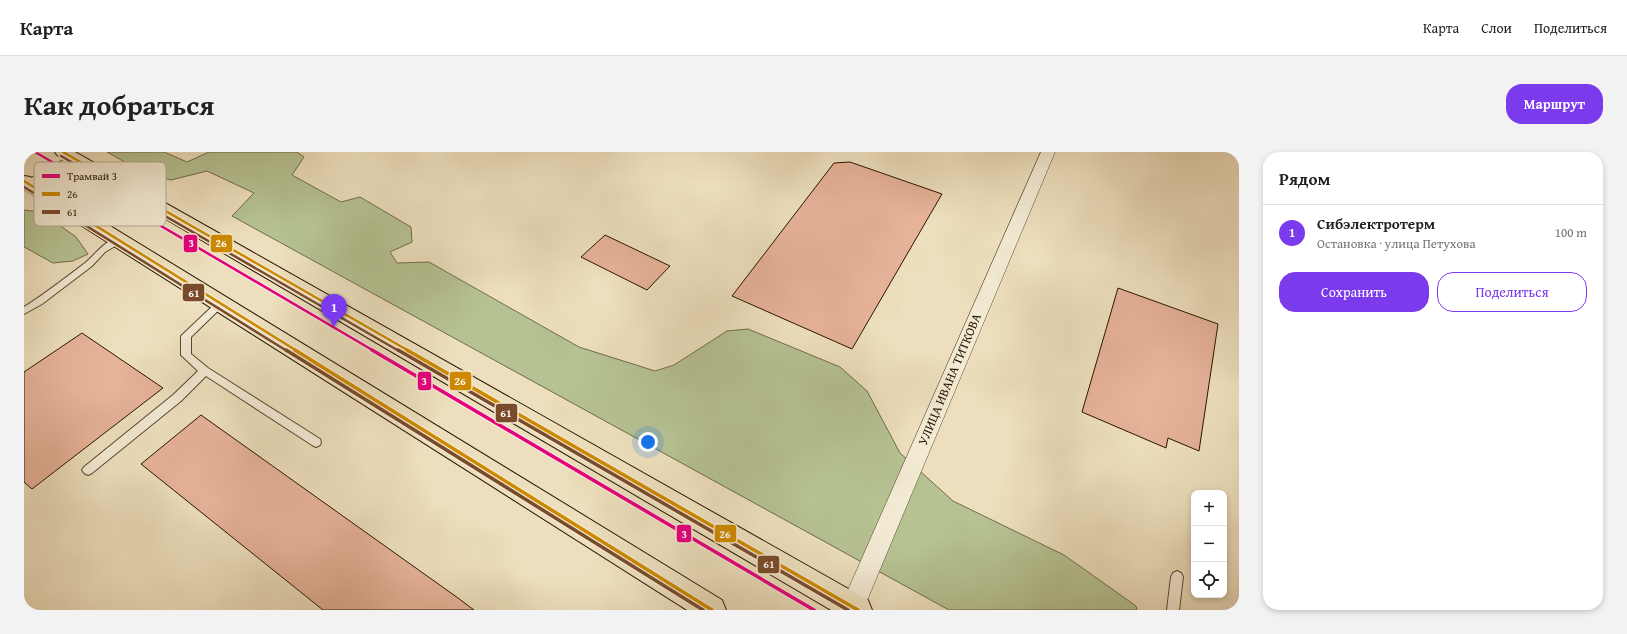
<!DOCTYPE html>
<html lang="ru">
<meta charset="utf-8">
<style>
:root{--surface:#fff;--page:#f2f2f2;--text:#202124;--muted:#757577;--line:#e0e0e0;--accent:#7c3aed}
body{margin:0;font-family:"Gentium Book Plus",serif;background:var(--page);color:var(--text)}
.controls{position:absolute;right:12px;bottom:12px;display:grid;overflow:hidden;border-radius:8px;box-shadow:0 2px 6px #0003}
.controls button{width:36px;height:36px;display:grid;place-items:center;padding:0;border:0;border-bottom:1px solid var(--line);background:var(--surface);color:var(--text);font:20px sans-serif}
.you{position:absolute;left:624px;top:290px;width:14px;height:14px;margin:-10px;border:3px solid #fff;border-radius:50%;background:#1a73e8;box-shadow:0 0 0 6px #1a73e833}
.badge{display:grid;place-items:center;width:26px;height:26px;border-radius:50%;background:var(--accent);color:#fff;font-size:13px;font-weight:700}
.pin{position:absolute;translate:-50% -33px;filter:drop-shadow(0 1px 2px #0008)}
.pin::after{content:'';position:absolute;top:21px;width:14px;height:12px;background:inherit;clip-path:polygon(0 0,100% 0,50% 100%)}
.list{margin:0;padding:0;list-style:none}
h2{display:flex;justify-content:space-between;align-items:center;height:52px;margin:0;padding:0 16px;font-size:17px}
h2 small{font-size:13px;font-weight:400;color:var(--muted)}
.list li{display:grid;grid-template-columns:26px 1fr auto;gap:12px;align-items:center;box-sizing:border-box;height:56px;padding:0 16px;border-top:1px solid var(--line)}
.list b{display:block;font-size:15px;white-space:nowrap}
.list p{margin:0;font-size:13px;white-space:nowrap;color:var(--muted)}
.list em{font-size:13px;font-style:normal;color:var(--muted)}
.actions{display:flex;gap:8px;padding:12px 16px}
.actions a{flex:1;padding:9px 0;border:1px solid var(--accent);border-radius:16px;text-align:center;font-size:14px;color:var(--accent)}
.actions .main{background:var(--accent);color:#fff}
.icon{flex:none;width:22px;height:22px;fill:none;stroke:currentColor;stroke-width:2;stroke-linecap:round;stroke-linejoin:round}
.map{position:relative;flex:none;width:1215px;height:458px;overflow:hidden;border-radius:16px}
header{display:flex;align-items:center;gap:24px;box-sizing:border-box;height:56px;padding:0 20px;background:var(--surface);border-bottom:1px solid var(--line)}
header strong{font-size:19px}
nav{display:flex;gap:22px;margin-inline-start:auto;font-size:14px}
.intro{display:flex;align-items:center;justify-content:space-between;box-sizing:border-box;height:96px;padding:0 24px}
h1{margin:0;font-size:28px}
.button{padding:10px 18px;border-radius:16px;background:var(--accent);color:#fff;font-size:14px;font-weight:700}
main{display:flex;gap:24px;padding:0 24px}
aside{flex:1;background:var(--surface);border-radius:16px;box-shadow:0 2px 6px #0003}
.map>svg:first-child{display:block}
.green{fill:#b6c292;stroke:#6e6c4a}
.building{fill:#e6b298;stroke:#261601}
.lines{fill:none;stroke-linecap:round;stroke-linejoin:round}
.service-casing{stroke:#584830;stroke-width:2}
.minor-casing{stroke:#584830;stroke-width:1}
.trunk-casing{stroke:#261601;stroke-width:2}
.service{fill:#f3ead4;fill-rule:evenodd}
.minor{fill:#f3ead4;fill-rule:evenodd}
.trunk{fill:#eddfbd;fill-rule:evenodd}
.bus-1-far1-casing{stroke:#f3ead4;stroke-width:5}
.bus-1-casing{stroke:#f3ead4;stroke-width:6}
.bus-2-far1-casing{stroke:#f3ead4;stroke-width:5}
.bus-2-casing{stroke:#f3ead4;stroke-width:6}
.bus-1-far1{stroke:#cd8900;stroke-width:2.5}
.bus-1{stroke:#cd8900;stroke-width:3.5}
.bus-2-far1{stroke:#7a4b2a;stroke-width:2.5}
.bus-2{stroke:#7a4b2a;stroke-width:3.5}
.tram-1-far1-casing{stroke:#f3ead4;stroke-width:5}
.tram-1-casing{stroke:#f3ead4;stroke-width:6}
.tram-1-far1{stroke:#e5007d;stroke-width:2.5}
.tram-1{stroke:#e5007d;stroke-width:3.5}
.labels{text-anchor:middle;stroke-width:4;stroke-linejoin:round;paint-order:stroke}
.street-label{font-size:13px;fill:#261601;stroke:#f3ead4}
.key{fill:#f3ead4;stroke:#b6aa95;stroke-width:1}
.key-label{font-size:11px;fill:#261601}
.line-badge{stroke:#f3ead4;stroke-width:1.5}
.badge-label{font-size:11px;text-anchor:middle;font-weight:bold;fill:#fff}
</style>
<header>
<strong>Карта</strong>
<nav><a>Карта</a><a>Слои</a><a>Поделиться</a></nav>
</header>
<div class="intro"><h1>Как добраться</h1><a class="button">Маршрут</a></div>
<main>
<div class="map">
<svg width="1215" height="458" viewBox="0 0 1215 458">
<rect width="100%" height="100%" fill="#eddfbd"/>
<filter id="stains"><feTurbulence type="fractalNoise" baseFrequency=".005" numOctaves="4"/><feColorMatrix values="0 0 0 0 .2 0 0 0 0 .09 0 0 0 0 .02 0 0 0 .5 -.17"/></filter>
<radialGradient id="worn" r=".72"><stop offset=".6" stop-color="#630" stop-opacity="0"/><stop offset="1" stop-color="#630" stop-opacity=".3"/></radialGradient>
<g class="green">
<polygon points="83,0 140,0 163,10 185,0 273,0 280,5 268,23 317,50 336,45 387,75 388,90 366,100 373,111 405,110 555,195 631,219 650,213 703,179 724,177 816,215 843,239 876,301 929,349 1040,403 1112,454 1113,458 925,458 208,64 230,41 183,19 147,28 120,21"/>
<polygon points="0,58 17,60 52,85 64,102 49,109 29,111 2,96 0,95"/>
</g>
<g class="building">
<polygon points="826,10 918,42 828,197 708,144 810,11"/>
<polygon points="581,83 646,114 623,138 557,105"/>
<polygon points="1094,136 1194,172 1175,299 1144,286 1142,296 1058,260"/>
<polygon points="58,181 139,236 8,337 0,330 0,220"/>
<polygon points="177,263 434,446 450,458 299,458 117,312"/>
</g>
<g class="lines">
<defs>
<g id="service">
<polygon points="47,4 53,4 54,6 0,35 0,30"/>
<path d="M 95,85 L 99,88 L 98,90 L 81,100 L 68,114 L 18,152 L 0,162 L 0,155 C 21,142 41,126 61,111 C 72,102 80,89 95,85 Z"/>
<polygon points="197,148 202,151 200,153 167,185 167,202 184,216 296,287 297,290 296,293 292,295 288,293 182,224 157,249 68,321 64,323 60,321 58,318 60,315 149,243 174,219 157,203 157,184 194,149"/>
<polygon points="1153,419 1157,421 1159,425 1155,458 1143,458 1147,425 1149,421"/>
</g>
<polygon id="minor" points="1017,0 1031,0 839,458 817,458 816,455 820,447"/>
<g id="trunk">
<polygon points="31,0 51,0 844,448 848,458 807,458 33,3"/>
<polygon points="0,24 6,25 698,448 702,458 663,458 0,37"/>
</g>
</defs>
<use href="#service" class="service-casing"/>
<use href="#minor" class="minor-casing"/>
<use href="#trunk" class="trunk-casing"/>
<use href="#service" class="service"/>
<use href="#minor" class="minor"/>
<use href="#trunk" class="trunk"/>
<defs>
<g id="bus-1-far1">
<polyline points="39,0 385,199"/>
<polyline points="0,29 273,199"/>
</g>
<g id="bus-1">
<polyline points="271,198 688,458"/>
<polyline points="383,198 834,458"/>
</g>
<g id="bus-2-far1">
<polyline points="37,4 375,199"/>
<polyline points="0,35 263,199"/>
</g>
<g id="bus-2">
<polyline points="262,198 679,458"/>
<polyline points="374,198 824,458"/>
</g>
</defs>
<use href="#bus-1-far1" class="bus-1-far1-casing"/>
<use href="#bus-1" class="bus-1-casing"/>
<use href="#bus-2-far1" class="bus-2-far1-casing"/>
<use href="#bus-2" class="bus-2-casing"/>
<use href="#bus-1-far1" class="bus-1-far1"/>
<use href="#bus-1" class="bus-1"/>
<use href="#bus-2-far1" class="bus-2-far1"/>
<use href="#bus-2" class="bus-2"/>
<defs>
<polyline id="tram-1-far1" points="11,0 350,199"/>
<polyline id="tram-1" points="348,198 790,458"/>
</defs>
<use href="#tram-1-far1" class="tram-1-far1-casing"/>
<use href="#tram-1" class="tram-1-casing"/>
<use href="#tram-1-far1" class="tram-1-far1"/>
<use href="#tram-1" class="tram-1"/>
</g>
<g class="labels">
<g class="street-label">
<text transform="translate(925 227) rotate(-67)" y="5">УЛИЦА ИВАНА ТИТКОВА</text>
</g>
</g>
<rect x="10" y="10" width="132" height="64" rx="6" class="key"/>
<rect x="18" y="22" width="18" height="4" fill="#e5007d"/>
<rect x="18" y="40" width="18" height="4" fill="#cd8900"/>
<rect x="18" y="58" width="18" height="4" fill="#7a4b2a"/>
<g class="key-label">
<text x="43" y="28">Трамвай 3</text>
<text x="43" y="46">26</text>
<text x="43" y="64">61</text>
</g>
<g class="line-badge">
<rect x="186" y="82" width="23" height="19" rx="4" fill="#cd8900"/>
<rect x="159" y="82" width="15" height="19" rx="4" fill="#e5007d"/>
<rect x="158" y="131" width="23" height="19" rx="4" fill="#7a4b2a"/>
<rect x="393" y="219" width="15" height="20" rx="4" fill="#e5007d"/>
<rect x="425" y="219" width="23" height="20" rx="4" fill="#cd8900"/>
<rect x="471" y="251" width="23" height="20" rx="4" fill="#7a4b2a"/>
<rect x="652" y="372" width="16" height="19" rx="4" fill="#e5007d"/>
<rect x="690" y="372" width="23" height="19" rx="4" fill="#cd8900"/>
<rect x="733" y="403" width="23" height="19" rx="4" fill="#7a4b2a"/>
</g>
<g class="badge-label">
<text x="197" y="95">26</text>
<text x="167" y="95">3</text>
<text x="170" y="145">61</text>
<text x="400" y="233">3</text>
<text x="436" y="233">26</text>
<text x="482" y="265">61</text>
<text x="660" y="386">3</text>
<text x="701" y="386">26</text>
<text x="745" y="416">61</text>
</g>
<rect width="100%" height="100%" filter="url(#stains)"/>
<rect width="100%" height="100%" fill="url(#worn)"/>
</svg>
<div class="controls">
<button>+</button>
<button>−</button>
<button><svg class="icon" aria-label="locate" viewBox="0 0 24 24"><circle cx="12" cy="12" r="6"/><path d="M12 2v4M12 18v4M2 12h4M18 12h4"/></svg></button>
</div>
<div class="you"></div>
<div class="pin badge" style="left:310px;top:175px">1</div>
</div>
<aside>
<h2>Рядом<small></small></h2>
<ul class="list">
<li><span class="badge">1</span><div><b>Сибэлектротерм</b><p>Остановка · улица Петухова</p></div><em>100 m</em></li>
</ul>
<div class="actions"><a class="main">Сохранить</a><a>Поделиться</a></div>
</aside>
</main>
